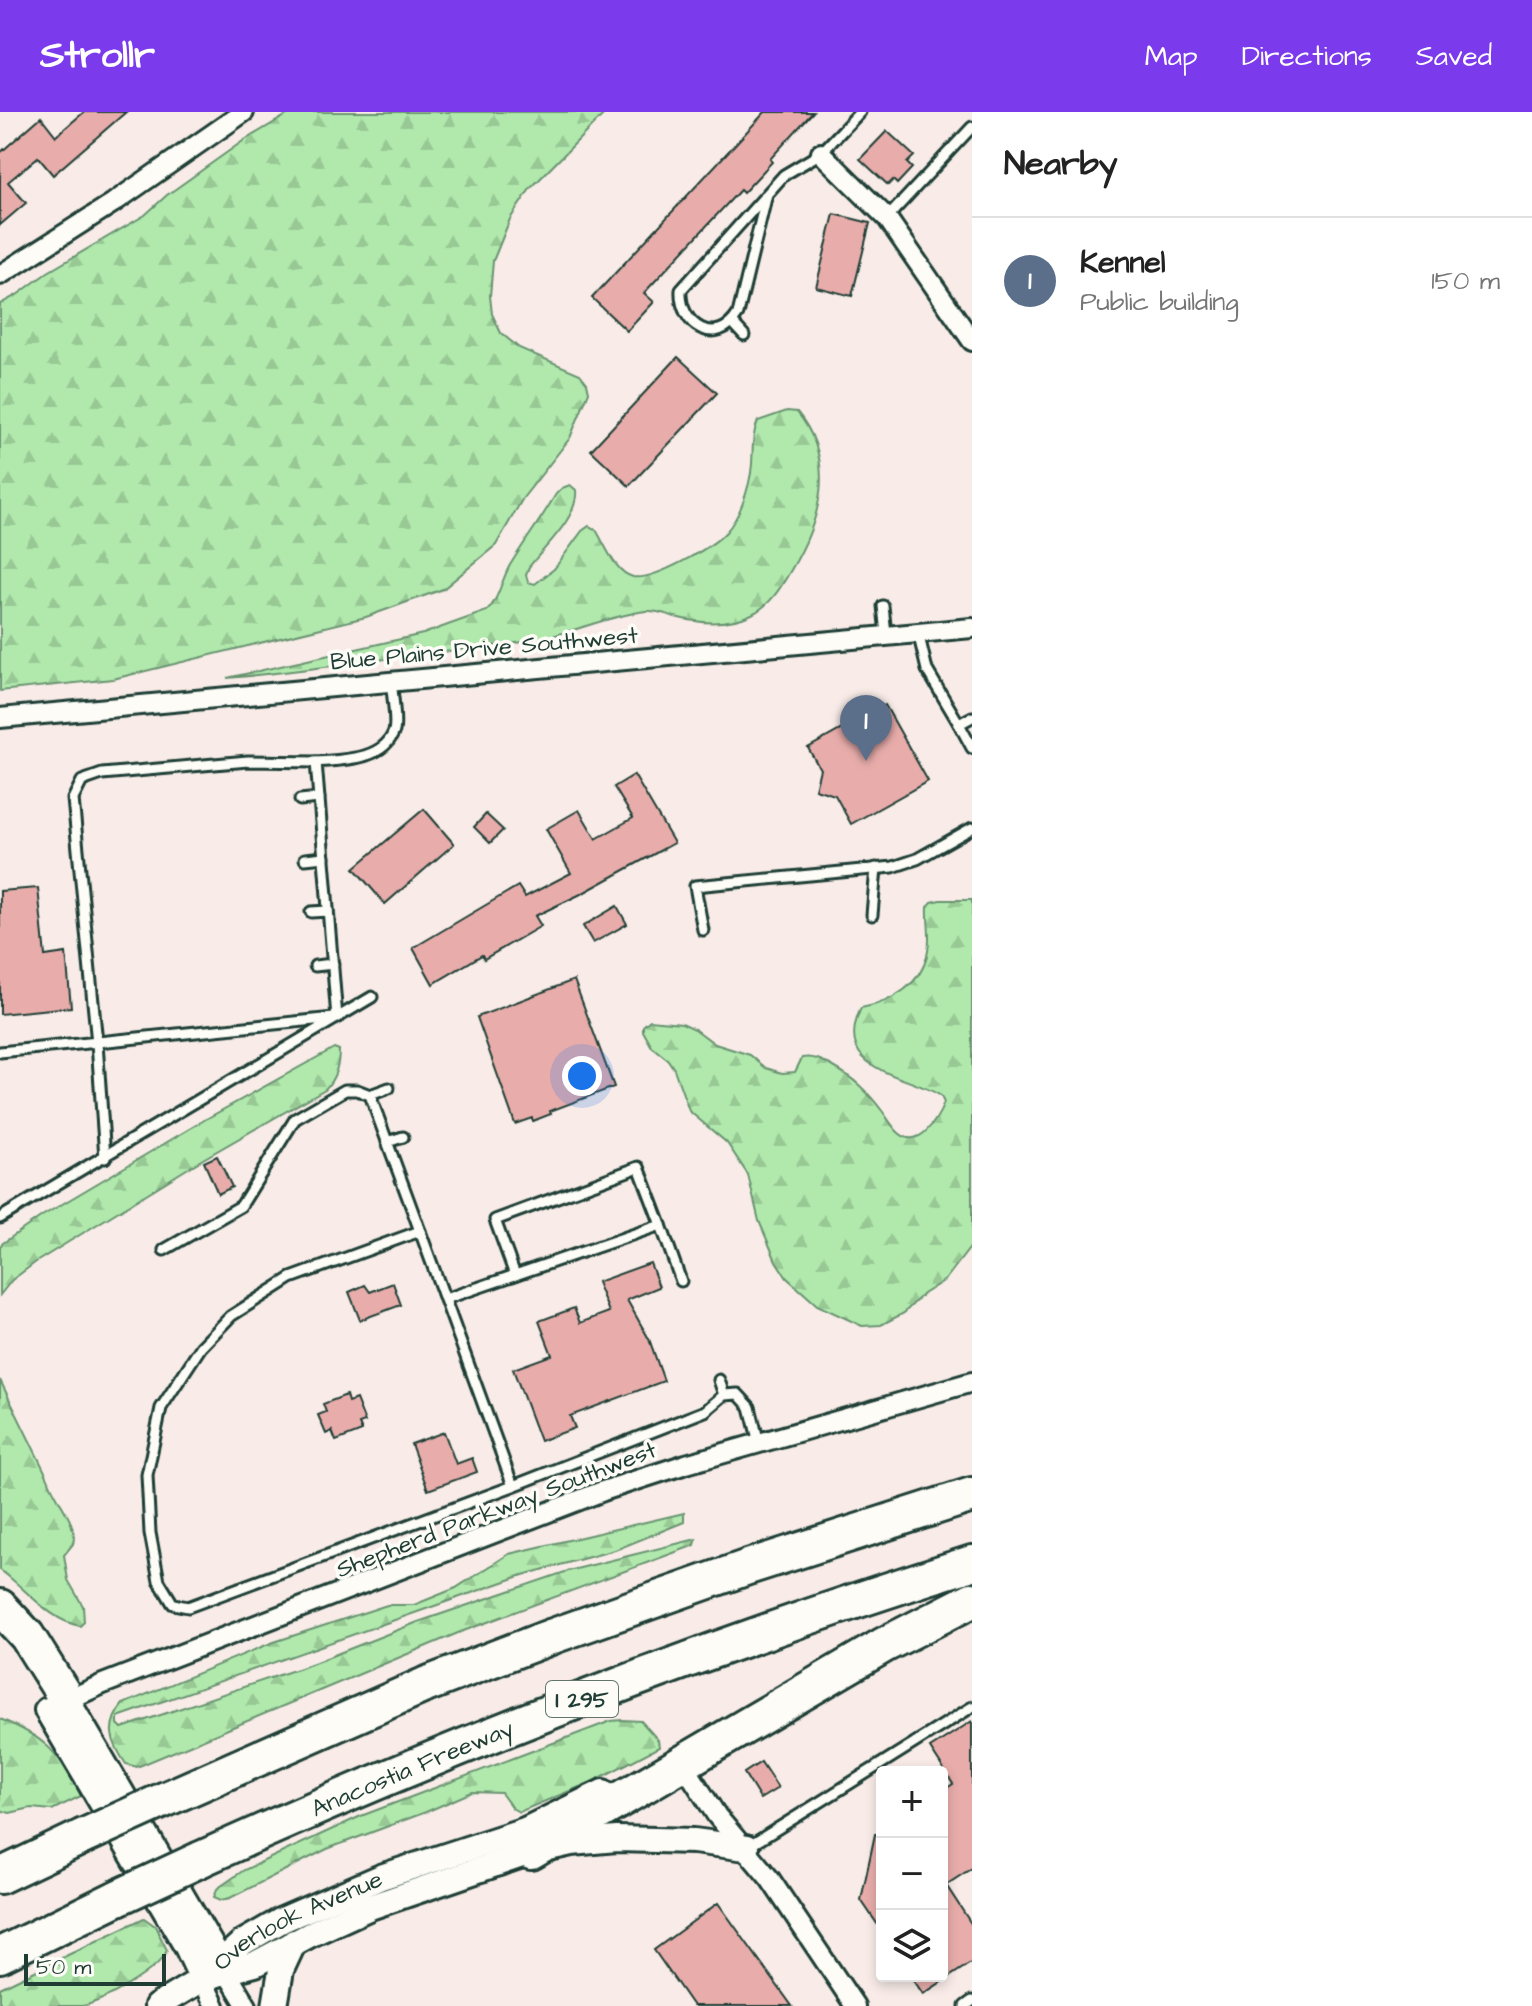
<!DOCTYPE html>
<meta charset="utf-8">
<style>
:root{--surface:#fff;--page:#f2f2f2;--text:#222;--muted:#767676;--line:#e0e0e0;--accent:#7c3aed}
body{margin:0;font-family:"Architects Daughter",sans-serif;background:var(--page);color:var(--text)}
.controls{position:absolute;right:24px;bottom:24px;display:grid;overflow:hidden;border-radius:8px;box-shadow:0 4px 12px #0003}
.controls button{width:72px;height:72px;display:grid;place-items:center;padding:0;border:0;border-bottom:2px solid var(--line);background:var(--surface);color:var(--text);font:40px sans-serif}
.scale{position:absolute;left:24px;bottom:20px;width:142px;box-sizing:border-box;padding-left:8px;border:4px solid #1f3d34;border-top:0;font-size:22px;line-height:28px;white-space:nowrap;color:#1f3d34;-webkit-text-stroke:6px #fdfcf7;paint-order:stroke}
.you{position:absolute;left:582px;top:964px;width:28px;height:28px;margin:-20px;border:6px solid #fff;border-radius:50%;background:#1a73e8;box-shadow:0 0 0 12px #1a73e833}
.badge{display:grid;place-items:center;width:52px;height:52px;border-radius:50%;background:var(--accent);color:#fff;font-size:26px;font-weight:700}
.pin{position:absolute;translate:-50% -66px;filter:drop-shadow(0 2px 4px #0008)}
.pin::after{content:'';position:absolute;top:42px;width:28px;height:24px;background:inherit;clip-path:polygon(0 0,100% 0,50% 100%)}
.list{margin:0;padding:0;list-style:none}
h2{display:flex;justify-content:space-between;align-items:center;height:104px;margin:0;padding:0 32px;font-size:34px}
h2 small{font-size:26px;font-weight:400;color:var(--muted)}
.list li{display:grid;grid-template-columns:52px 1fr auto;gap:24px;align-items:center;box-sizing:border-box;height:128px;padding:0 32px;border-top:2px solid var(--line)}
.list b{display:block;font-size:30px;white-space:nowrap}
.list p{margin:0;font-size:26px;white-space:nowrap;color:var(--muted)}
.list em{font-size:26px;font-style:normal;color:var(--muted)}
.icon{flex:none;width:44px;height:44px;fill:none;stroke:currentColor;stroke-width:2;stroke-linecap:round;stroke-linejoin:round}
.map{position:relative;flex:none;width:972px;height:1894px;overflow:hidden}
header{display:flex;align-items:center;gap:48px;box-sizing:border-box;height:112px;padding:0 40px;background:var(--accent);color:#fff}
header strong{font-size:38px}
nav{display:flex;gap:44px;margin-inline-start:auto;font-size:28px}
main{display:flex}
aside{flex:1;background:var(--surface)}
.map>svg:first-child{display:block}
.forest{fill:url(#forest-firs);stroke:#689370;stroke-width:2}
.building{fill:#e8adab;stroke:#1f3d34;stroke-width:2}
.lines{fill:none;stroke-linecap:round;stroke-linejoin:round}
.service-casing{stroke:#1f3d34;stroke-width:15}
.minor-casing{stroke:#1f3d34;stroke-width:24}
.tertiary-casing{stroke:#1f3d34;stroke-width:30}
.motorway-casing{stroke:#1f3d34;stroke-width:40}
.service{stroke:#fdfcf7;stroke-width:9}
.minor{stroke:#fdfcf7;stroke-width:18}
.tertiary{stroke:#fdfcf7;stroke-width:24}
.motorway{stroke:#fdfcf7;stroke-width:34}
.motorway-bridge-casing{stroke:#1f3d34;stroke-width:40;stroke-linecap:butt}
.motorway-bridge{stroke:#fdfcf7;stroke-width:34}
.labels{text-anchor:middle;stroke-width:7;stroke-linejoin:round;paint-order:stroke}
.shield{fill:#fdfcf7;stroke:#62766e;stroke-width:2}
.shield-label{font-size:22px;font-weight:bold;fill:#1f3d34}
.street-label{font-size:24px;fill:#1f3d34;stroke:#fdfcf7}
</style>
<header>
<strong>Strollr</strong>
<nav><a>Map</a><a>Directions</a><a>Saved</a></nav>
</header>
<main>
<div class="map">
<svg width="972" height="1894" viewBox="0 0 972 1894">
<defs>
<pattern id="forest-firs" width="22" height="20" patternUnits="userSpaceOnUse" patternTransform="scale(2)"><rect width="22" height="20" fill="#b1e9ad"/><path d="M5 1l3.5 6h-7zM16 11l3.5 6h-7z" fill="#98c995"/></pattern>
</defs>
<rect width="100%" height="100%" fill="#f9ece8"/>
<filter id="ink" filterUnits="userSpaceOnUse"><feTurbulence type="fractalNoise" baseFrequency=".0125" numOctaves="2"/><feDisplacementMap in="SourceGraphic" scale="16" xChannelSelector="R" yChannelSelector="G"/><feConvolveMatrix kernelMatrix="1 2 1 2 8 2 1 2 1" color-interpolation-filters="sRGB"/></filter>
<g filter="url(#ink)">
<g class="forest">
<polygon points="292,0 606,0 530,77 510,107 493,149 490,184 492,202 501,221 519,236 580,262 587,271 589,280 570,326 523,386 496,433 443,477 366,505 113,567 0,579 0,192 17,183 48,160 145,103 167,83 243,29"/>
<path d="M 787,299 L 797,300 C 837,349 821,408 791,458 C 781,475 771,493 752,502 C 727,514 701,512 675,505 C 666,502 656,498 646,499 C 606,504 568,523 529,529 C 495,535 460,537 426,542 C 360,550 294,560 227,566 L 423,522 L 487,499 C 498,489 502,467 510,453 C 525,429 542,406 556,382 L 562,376 L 570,373 L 576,378 C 579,405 545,434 529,455 L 526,463 L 528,470 L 535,472 L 554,457 L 582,419 L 589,414 L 596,418 C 605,432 615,461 633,465 C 654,469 712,435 726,420 C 733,412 738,403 742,393 C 747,380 751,366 752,352 C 753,337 752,322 758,309 Z"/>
<path d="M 940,788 L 972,788 L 972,1133 L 945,1168 L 923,1182 L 904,1201 L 881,1213 L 862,1214 L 817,1193 L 787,1166 L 776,1149 L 759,1109 L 748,1063 L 727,1031 L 689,999 L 674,957 L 668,948 L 652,935 L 643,919 L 643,914 L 650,908 L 682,911 L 695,917 L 715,932 L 750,943 L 766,956 L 782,961 L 795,960 L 802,946 C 813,944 822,948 832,954 C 854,966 868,980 883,1000 C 888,1007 893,1016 899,1021 C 919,1039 938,1006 944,991 L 941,984 C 905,961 831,960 861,896 C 891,891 923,872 928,839 C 931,824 927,810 928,795 L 932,790 Z"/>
<path d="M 334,936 L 339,938 C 339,952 335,967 325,977 L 203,1047 L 36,1150 L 12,1168 L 0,1183 L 0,1134 L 3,1131 L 42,1104 L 206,1007 Z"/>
<path d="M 0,1268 L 48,1366 C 55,1388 79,1411 73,1432 L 64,1443 L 68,1468 L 83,1494 L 84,1510 L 80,1514 C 48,1508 26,1476 0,1458 Z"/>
<path d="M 684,1401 L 684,1410 L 615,1438 L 523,1463 L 118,1605 L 118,1612 L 122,1616 L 306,1554 L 418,1510 L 568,1459 L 696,1427 L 695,1433 L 458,1521 L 137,1655 L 126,1652 C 111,1630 105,1614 123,1592 L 271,1531 L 387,1493 L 414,1493 L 456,1476 L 509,1442 Z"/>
<path d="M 0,1607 C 45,1625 60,1641 81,1684 L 52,1698 L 31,1696 L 10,1701 L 0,1698 Z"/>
<polygon points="622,1608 641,1609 658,1628 659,1635 594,1669 519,1700 512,1696 501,1681 472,1680 426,1700 327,1737 230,1786 221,1788 214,1785 217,1777 244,1758 361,1704 611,1609"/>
<path d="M 144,1806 L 155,1814 L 167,1838 C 161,1857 101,1892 81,1894 C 55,1894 26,1894 0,1894 L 0,1876 Z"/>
</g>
<g class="building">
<polygon points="84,0 126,0 53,63 38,45 8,70 26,91 0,113 0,41 41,5 56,24"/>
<polygon points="765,0 813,0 770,47 772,50 756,67 743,81 740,78 644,181 654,190 627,219 592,186"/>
<polygon points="887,19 914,44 907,51 912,56 897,72 893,68 888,73 860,47"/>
<polygon points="834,102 870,111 852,184 816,175"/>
<polygon points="678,245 717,281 629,374 591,338"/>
<polygon points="885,593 928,669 851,712 835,683 815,677 820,657 808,636"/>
<polygon points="634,663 674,731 583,781 535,804 541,814 484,847 482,843 433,872 413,836 518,774 525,785 571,761 546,717 579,698 596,727 633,706 614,675"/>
<polygon points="424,697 454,732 385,792 354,756"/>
<polygon points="486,702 503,718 490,731 474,715"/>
<polygon points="38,776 45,844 66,841 71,895 0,902 0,779"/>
<polygon points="617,794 627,812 593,831 583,814"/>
<polygon points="574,868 614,975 550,999 551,1002 533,1009 532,1006 515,1012 477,905"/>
<polygon points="217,1044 232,1075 218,1082 204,1050"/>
<polygon points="650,1151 659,1175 627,1188 649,1227 664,1269 570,1304 575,1316 540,1329 513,1257 552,1243 539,1209 574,1196 580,1211 609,1200 597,1170"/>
<polygon points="393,1171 401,1193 360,1208 349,1180 365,1173 370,1180"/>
<polygon points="346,1283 348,1290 356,1287 365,1310 359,1312 362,1319 336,1329 332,1319 326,1322 318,1303 326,1300 323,1292"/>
<polygon points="444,1320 456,1352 472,1346 477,1360 428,1378 411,1332"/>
<polygon points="972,1609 972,1756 946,1773 972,1813 972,1850 923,1882 911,1864 942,1864 942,1679 953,1672 930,1636"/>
<polygon points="761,1650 778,1676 760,1687 744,1661"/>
<polygon points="875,1722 882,1722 882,1819 861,1788"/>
<polygon points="718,1791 792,1894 693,1894 654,1838"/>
</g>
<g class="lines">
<defs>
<g id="service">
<path d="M 767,82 L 738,202 C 717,236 679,214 681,178 L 784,63 L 821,41 L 860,0"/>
<polyline points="887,106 972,15"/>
<polyline points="733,211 744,223"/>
<polyline points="883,494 886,522"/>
<polyline points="918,520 927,558 959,612 972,605"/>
<polyline points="959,612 972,636"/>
<polyline points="300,688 319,686"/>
<polyline points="305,747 324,745"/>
<polyline points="311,800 328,799"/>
<polyline points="872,803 876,756"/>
<polyline points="703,818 695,774 893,755 917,747 972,716"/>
<polyline points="315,854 333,852"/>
<path d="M 337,906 L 316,650 C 340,648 384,649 394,619 C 397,609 392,581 391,568"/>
<polyline points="0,940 334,906"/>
<polyline points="370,983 389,976"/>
<polyline points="387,1030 403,1025"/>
<polyline points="105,1046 97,931 73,687 82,669 102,662 248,649 316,650"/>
<polyline points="0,1106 372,885"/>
<polyline points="164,1138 241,1094 295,1007 345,978 357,978 370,983 420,1119"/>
<polyline points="515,1163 495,1108 639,1055 661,1113"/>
<polyline points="445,1187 661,1113 681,1169"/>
<polyline points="719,1268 724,1283"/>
<polyline points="513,1374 420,1119 291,1166 231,1204 201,1235 161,1296 147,1363 150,1421 159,1469 173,1492 188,1495 513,1374 705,1299 724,1283 738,1282 750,1295 759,1331"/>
<polyline points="748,1735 972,1595"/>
<polyline points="965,1894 972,1889"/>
</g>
<g id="minor">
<polyline points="821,41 887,106 972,229"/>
<polyline points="0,163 113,91 244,0"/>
<polyline points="0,606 972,516"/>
<polyline points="63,1590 103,1572 603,1379 686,1352 972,1270"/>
<polyline points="682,1650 717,1704 770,1767 855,1894"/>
<polyline points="227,1861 247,1894"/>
<polyline points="202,1867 215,1894"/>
</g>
<g id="tertiary">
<polyline points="67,1588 227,1861"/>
<polyline points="47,1598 187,1835 202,1867"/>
<polyline points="207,1865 255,1852 313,1821 370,1795 531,1740 571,1731 617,1727 694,1729 746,1736"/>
<path id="s1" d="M 157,1894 L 202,1867 L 242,1831 L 282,1808 L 381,1765 L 525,1718 L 603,1680"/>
<polyline points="275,1894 281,1858 294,1830"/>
</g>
<g id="motorway">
<polyline points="0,1495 27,1524 67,1588"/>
<polyline points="166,1687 425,1573 553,1524 748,1455 972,1383"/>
<polyline points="531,1740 884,1533 972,1488"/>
<path id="s2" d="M 201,1747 C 452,1633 709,1534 972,1451"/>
<polyline points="0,1764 82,1725"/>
<polyline points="0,1843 117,1786"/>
</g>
</defs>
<use href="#service" class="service-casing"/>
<use href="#minor" class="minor-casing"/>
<use href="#tertiary" class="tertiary-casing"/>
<use href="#motorway" class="motorway-casing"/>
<use href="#service" class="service"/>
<use href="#minor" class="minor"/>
<use href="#tertiary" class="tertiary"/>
<use href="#motorway" class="motorway"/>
<defs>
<g id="motorway-bridge">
<polyline points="82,1725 166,1687"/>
<polyline points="117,1786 201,1747"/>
</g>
</defs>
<use href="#motorway-bridge" class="motorway-bridge-casing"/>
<use href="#motorway-bridge" class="motorway-bridge"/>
</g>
</g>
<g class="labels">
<rect class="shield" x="546" y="1569" width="72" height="36" rx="6"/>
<g class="shield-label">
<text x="582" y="1595">I 295</text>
</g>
<g class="street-label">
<text transform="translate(484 536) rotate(-5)" y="8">Blue Plains Drive Southwest</text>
<text transform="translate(496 1397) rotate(-21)" y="8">Shepherd Parkway Southwest</text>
<text dy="8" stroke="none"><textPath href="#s2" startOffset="230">Anacostia Freeway</textPath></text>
<text dy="8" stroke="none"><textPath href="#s1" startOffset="166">Overlook Avenue</textPath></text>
</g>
</g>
</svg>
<div class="controls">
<button>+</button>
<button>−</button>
<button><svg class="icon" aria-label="layers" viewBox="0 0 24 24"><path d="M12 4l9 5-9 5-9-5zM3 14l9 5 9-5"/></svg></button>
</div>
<div class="scale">50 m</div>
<div class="you"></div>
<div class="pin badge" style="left:866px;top:649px;background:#5c6f8a">1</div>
</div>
<aside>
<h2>Nearby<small></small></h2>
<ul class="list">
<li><span class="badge" style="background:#5c6f8a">1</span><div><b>Kennel</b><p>Public building</p></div><em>150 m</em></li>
</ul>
</aside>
</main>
